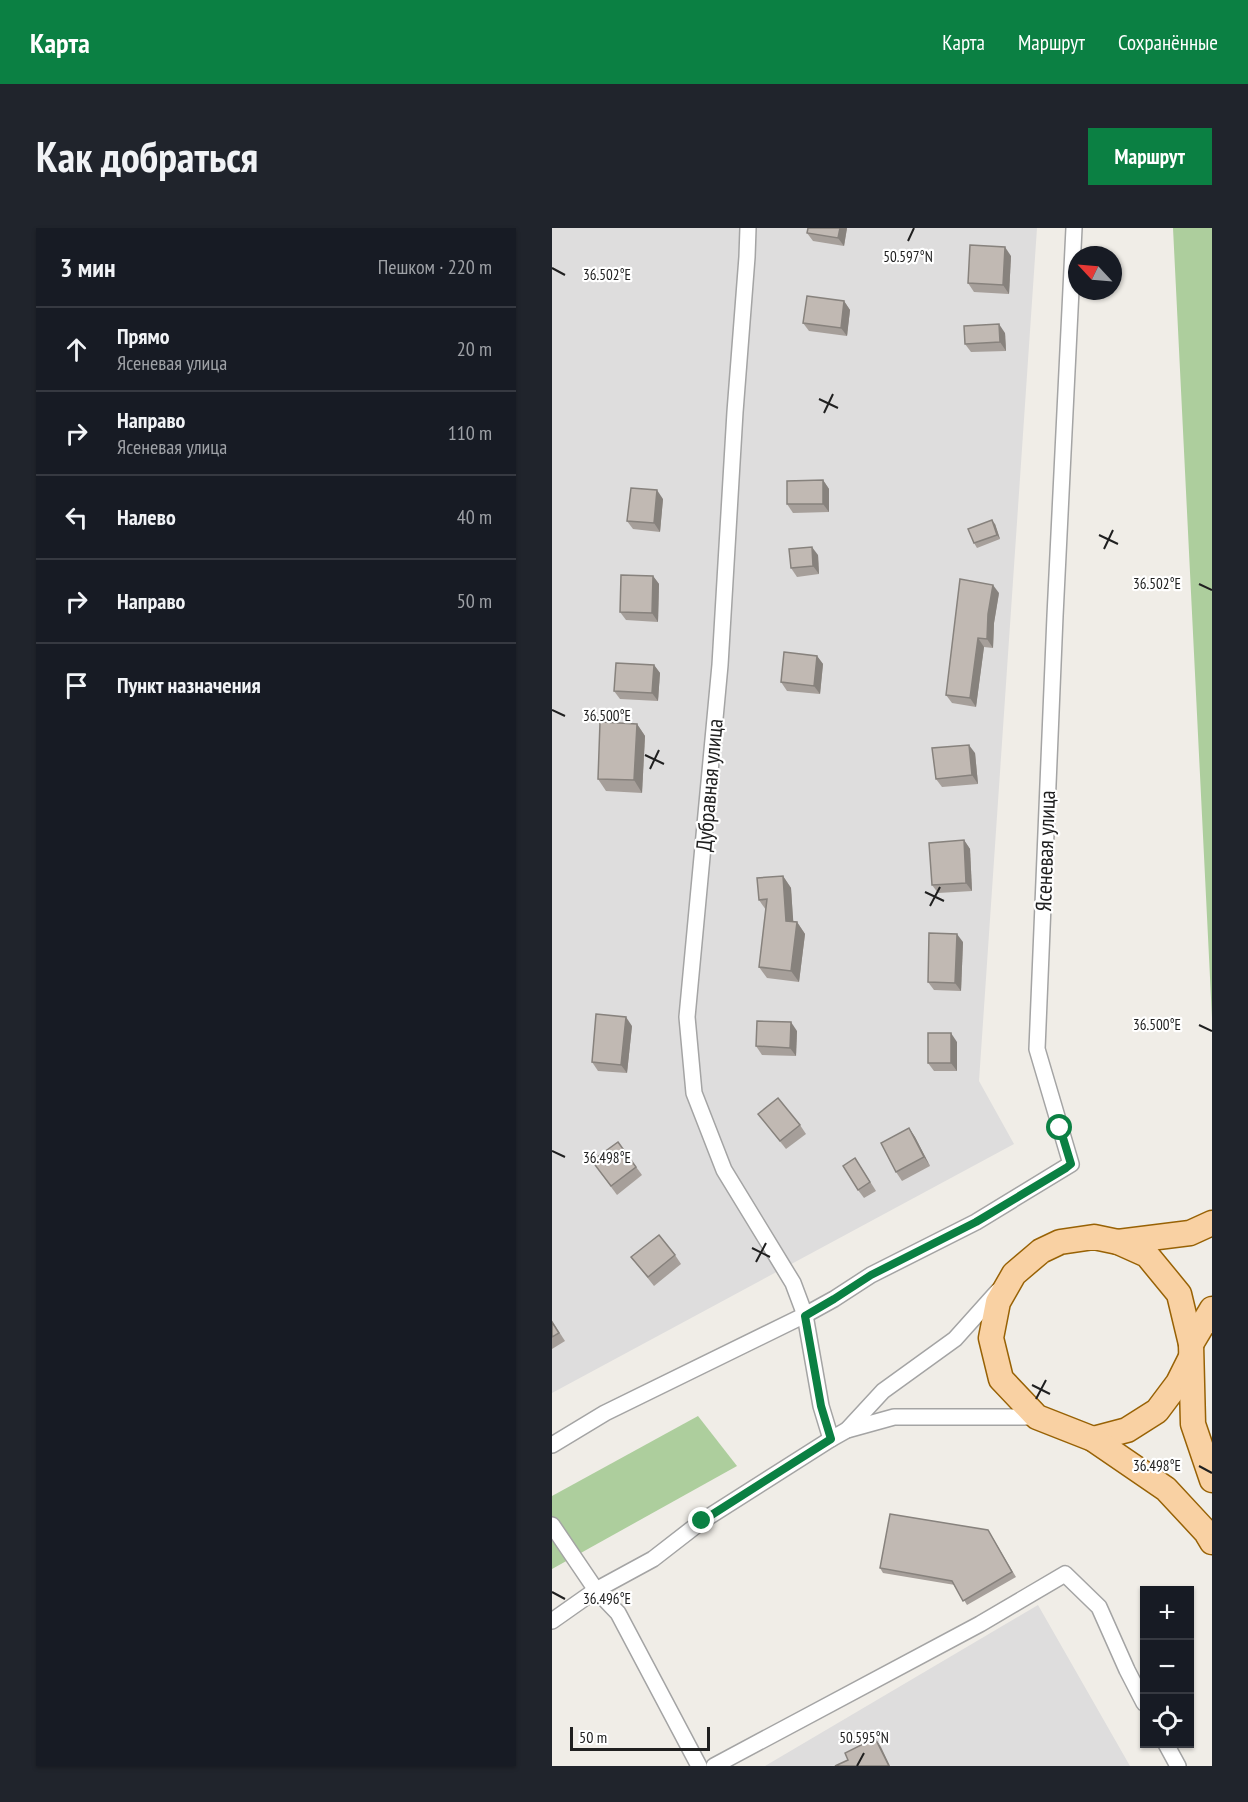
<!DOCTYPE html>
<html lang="ru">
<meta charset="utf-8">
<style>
:root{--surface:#171b24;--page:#20242c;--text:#f1f3f6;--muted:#9ea1a6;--line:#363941;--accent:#0b8043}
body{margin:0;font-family:"PT Sans Narrow",sans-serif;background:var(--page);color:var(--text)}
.controls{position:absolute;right:18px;bottom:18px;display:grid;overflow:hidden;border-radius:0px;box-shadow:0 2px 4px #0004}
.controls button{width:54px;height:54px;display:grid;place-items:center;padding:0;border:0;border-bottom:2px solid var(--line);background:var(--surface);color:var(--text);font:30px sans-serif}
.compass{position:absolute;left:516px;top:18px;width:54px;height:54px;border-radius:50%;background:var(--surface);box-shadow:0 2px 4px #0004;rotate:296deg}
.scale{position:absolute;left:18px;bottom:15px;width:140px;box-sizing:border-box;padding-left:6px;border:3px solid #202020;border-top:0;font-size:16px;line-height:21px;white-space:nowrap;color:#202020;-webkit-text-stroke:4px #fff;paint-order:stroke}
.stop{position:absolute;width:18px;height:18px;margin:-14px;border:4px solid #0b8043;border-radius:50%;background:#fff}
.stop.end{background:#0b8043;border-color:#fff;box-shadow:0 2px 6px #0008}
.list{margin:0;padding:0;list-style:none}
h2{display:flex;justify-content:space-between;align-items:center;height:78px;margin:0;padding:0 24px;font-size:26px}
h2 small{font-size:20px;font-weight:400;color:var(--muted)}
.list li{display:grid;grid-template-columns:39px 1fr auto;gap:18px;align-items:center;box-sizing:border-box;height:84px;padding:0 24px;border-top:2px solid var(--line)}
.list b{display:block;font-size:22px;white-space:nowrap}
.list p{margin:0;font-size:20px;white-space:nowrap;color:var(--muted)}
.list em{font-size:20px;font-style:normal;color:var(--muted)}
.icon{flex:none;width:33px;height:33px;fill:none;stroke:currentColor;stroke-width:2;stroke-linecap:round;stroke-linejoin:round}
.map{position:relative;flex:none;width:660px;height:1538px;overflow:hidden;border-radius:0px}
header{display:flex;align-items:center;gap:36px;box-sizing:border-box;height:84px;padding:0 30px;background:var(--accent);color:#fff}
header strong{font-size:28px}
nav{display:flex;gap:33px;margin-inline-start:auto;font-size:21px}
.intro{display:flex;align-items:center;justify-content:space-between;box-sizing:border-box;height:144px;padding:0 36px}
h1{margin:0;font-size:42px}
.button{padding:15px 27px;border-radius:0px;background:var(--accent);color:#fff;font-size:21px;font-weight:700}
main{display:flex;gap:36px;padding:0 36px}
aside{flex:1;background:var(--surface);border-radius:0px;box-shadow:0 2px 4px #0004}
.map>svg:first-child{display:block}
.residential{fill:#dedddd}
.forest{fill:#adce9d}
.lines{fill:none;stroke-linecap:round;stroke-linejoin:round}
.street-casing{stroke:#a4a4a4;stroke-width:18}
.primary-casing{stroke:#986205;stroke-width:27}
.street{stroke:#fff;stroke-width:15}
.primary{stroke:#f9d1a3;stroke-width:24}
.wall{fill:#a69f9a}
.shaded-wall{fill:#87827d}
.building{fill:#c1b9b3;stroke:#87827d;stroke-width:1.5}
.route{stroke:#0b8043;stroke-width:8}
.ticks{fill:none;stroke:#202020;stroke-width:2}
.labels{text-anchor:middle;stroke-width:4.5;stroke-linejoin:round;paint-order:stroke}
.street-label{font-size:22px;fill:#202020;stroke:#fff}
.ticks-label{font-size:15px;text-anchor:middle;fill:#202020;stroke:#fff;stroke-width:4.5;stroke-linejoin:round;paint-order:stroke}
</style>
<header>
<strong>Карта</strong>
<nav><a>Карта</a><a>Маршрут</a><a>Сохранённые</a></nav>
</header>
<div class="intro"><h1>Как добраться</h1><a class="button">Маршрут</a></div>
<main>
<aside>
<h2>3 мин<small>Пешком · 220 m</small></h2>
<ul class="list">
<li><svg class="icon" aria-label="ahead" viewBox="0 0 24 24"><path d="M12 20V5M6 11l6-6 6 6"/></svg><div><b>Прямо</b><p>Ясеневая улица</p></div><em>20 m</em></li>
<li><svg class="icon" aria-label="right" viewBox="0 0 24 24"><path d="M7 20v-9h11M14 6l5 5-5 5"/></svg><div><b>Направо</b><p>Ясеневая улица</p></div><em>110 m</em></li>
<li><svg class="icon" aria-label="left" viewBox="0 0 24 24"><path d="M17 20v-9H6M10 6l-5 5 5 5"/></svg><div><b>Налево</b></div><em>40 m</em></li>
<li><svg class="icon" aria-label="right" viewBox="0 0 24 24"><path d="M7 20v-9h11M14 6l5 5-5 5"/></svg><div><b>Направо</b></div><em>50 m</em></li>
<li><svg class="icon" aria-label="arrive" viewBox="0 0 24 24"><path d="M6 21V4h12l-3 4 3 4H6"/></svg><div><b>Пункт назначения</b></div></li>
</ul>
</aside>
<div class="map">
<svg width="660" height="1538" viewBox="0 0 660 1538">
<rect width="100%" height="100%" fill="#f0ede7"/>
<g class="residential">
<polygon points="0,0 485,0 427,853 462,916 0,1165"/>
<polygon points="486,1377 578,1538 213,1538"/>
</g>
<g class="forest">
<polygon points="621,0 660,0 660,807 660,790"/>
<polygon points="146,1188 185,1238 0,1341 0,1268"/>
</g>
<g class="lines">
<defs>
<g id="street">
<polyline points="196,0 195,29 183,184 168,437 135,789 142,865 172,942 241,1055 253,1087 269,1178 279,1211"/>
<polyline points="295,1202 331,1163 403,1111 446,1063"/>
<polyline points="0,1217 53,1185 253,1087 282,1071 319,1047 424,994 519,936 485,821 503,388 522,0"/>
<polyline points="0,1297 44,1362 66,1385 147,1538"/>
<polyline points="0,1393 44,1362 101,1331 150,1293 279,1211 295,1202 342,1189 485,1189"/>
<polyline points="614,1516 626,1538"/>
<polyline points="162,1538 428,1396 513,1346 547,1379 575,1442 592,1475"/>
</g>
<g id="primary">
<polyline points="566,1014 638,1005 660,995"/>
<polyline points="639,1116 660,1081"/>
<polyline points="541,1211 575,1202 605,1183 626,1155 638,1131"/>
<polyline points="660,1252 641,1196 639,1116 627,1066 595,1027 566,1014 542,1009 508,1014 489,1023 462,1046 446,1074 439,1110 449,1151 485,1189 541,1211 614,1261 654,1304 660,1314"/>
</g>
</defs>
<use href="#street" class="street-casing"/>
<use href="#primary" class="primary-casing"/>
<use href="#street" class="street"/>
<use href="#primary" class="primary"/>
</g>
<g class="wall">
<polygon points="256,0 295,0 292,18 261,13 255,5"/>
<polygon points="459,28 457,66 422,64 416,55"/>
<polygon points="292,73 298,82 295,108 257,103 251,95"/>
<polygon points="453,105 454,123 419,124 413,116"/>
<polygon points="271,252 277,261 277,284 241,285 235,276"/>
<polygon points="111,271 108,304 81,301 75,293"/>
<polygon points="443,296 448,311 425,320 422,315"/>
<polygon points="266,327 267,346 245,349 239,340"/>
<polygon points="101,348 107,356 106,394 74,392 68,384"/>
<polygon points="447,365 442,395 441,420 432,419 424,479 400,475 394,467"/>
<polygon points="265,428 271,436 268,466 235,463 229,454"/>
<polygon points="102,437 108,445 106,473 68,471 62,463"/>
<polygon points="85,496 93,508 90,565 54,563 46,551"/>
<polygon points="423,525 426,556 390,559 384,551"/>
<polygon points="412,612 418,621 420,663 386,665 380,657"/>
<polygon points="231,648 239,660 241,694 245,694 253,706 247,754 215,750 207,739 214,682 207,672"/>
<polygon points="411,714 409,763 382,762 376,754"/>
<polygon points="80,798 75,845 46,843 40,834"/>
<polygon points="245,803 244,828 210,827 204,818"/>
<polygon points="405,814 405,843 382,843 376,835"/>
<polygon points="206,886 248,897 254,906 234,921"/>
<polygon points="357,900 363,909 378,938 350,953 344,944"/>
<polygon points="66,914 90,947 65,967 40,933"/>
<polygon points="309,939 324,963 312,970 306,962"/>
<polygon points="123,1027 129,1036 102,1058 79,1029"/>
<polygon points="0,1093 13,1113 0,1121"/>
<polygon points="439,1307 464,1349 415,1377 403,1357 331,1345 328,1340"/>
</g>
<g class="shaded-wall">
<polygon points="288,0 295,0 292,18 286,10"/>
<polygon points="453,19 459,28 457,66 451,57"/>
<polygon points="292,73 298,82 295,108 289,100"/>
<polygon points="447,96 453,105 454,123 448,114"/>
<polygon points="271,252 277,261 277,284 271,276"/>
<polygon points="105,262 111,271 108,304 102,295"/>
<polygon points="440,292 443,296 448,311 445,307"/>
<polygon points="260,319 266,327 267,346 261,338"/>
<polygon points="101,348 107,356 106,394 100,385"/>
<polygon points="441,357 447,365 442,395 441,420 435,411 436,386"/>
<polygon points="426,410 432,419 424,479 418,470"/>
<polygon points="265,428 271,436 268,466 262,458"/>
<polygon points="102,437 108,445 106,473 100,465"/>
<polygon points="85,496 93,508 90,565 82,552"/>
<polygon points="417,517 423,525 426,556 420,547"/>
<polygon points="412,612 418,621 420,663 414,655"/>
<polygon points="231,648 239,660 242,704 234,693"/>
<polygon points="245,694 253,706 247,754 239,743"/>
<polygon points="405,706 411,714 409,763 403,755"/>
<polygon points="74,789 80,798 75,845 69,837"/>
<polygon points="239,794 245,803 244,828 238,820"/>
<polygon points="399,805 405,814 405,843 399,835"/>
<polygon points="357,900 363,909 378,938 372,929"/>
<polygon points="323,1510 329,1519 338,1538 337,1538"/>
</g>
<g class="building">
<polygon points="256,0 288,0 286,10 255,5"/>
<polygon points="418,17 453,19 451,57 416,55"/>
<polygon points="255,68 292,73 289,100 251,95"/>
<polygon points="447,96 448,114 413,116 412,98"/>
<polygon points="271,252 271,276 235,276 235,253"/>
<polygon points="79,260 105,262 102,295 75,293"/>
<polygon points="440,292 445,307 422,315 416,301"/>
<polygon points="260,319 261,338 239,340 237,321"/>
<polygon points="69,347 101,348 100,385 68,384"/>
<polygon points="408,351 441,357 436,386 435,411 426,410 418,470 394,467"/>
<polygon points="232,424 265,428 262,458 229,454"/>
<polygon points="64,435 102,437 100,465 62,463"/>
<polygon points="48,494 85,496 82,552 46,551"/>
<polygon points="417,517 420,547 384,551 380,520"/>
<polygon points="412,612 414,655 380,657 377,615"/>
<polygon points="231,648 234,693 245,694 239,743 207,739 215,671 207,672 205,650"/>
<polygon points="377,705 405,706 403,755 376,754"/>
<polygon points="44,786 74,789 69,837 40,834"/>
<polygon points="205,793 239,794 238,820 204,818"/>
<rect x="376" y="805" width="23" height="30"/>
<polygon points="226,870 248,897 228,913 206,886"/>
<polygon points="357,900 372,929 344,944 329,915"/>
<polygon points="66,914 84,939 59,958 40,933"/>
<polygon points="303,930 318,954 306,962 291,938"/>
<polygon points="107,1007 123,1027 96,1049 79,1029"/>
<polygon points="0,1094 7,1105 0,1109"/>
<polygon points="338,1286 436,1302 460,1344 411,1373 400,1353 328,1340"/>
<polygon points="323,1510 337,1538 283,1538 296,1532 293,1525"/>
</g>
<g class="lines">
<polyline class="route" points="150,1293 279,1211 269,1178 253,1088 282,1071 319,1047 424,994 514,940 519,936 508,900"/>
</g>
<path class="ticks" d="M 356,13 L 362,0M 0,40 L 13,47M 267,171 L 286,180M 272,185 L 281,166M 547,307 L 566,316M 552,321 L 561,302M 647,356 L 660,362M 0,482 L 13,488M 93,527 L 112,536M 98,541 L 107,522M 373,664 L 392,673M 378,678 L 388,659M 647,797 L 660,803M 0,923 L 13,929M 200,1020 L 218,1029M 204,1034 L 214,1015M 480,1157 L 498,1166M 484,1171 L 494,1152M 647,1238 L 660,1245M 0,1364 L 13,1371M 305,1538 L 312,1525"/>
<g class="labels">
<g class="street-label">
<text transform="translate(157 557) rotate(-85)" y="8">Дубравная улица</text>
<text transform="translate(493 623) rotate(-88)" y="8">Ясеневая улица</text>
</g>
</g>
<g class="ticks-label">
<text x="356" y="34">50.597°N</text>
<text x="55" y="52">36.502°E</text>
<text x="605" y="361">36.502°E</text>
<text x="55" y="493">36.500°E</text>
<text x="605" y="802">36.500°E</text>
<text x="55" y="935">36.498°E</text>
<text x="605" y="1243">36.498°E</text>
<text x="55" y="1376">36.496°E</text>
<text x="312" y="1515">50.595°N</text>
</g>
</svg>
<div class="controls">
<button>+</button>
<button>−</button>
<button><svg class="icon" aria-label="locate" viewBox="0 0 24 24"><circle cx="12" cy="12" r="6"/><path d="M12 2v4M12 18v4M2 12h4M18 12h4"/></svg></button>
</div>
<svg class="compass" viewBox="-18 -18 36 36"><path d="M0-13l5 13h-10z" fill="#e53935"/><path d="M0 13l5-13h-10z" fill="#9ea1a6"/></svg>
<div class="scale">50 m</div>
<div class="stop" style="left:508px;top:900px"></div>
<div class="stop end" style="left:150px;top:1293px"></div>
</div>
</main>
